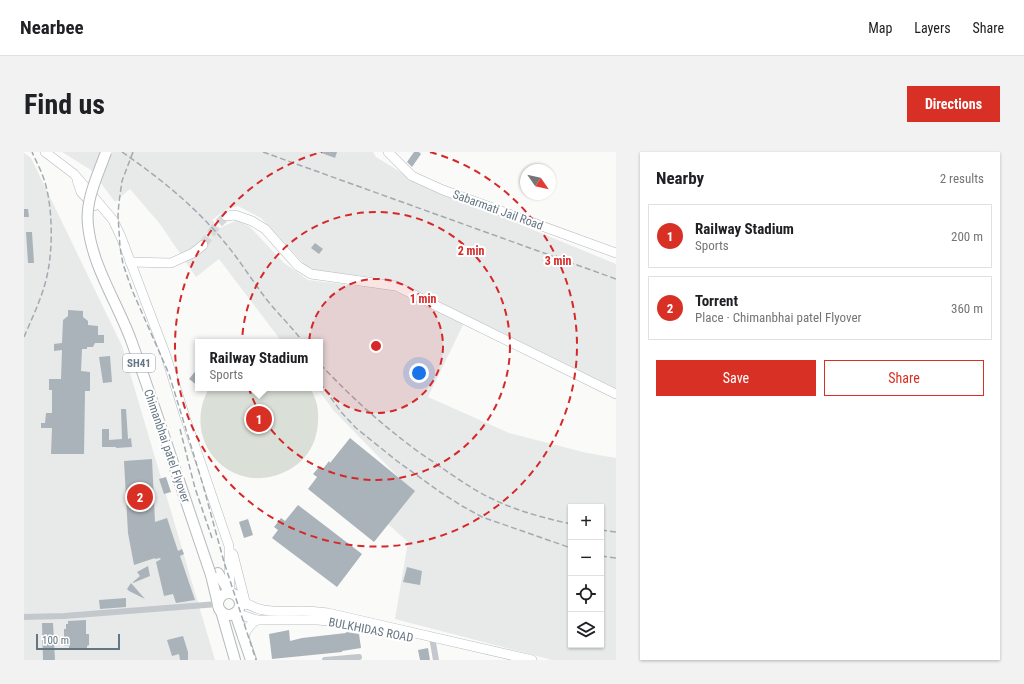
<!DOCTYPE html>
<meta charset="utf-8">
<style>
:root{--surface:#fff;--page:#f2f2f2;--text:#202124;--muted:#757577;--line:#e0e0e0;--accent:#d93025}
body{margin:0;font-family:"Roboto Condensed",sans-serif;background:var(--page);color:var(--text)}
.controls{position:absolute;right:12px;bottom:12px;display:grid;overflow:hidden;border-radius:0px;box-shadow:0 1px 3px #0004}
.controls button{width:36px;height:36px;display:grid;place-items:center;padding:0;border:0;border-bottom:1px solid var(--line);background:var(--surface);color:var(--text);font:20px sans-serif}
.compass{position:absolute;left:496px;top:12px;width:36px;height:36px;border-radius:50%;background:var(--surface);box-shadow:0 1px 3px #0004;rotate:124deg}
.scale{position:absolute;left:12px;bottom:10px;width:84px;box-sizing:border-box;padding-left:4px;border:2px solid #657683;border-top:0;font-size:11px;line-height:14px;white-space:nowrap;color:#657683;-webkit-text-stroke:3px #fff;paint-order:stroke}
.you{position:absolute;left:395px;top:221px;width:14px;height:14px;margin:-10px;border:3px solid #fff;border-radius:50%;background:#1a73e8;box-shadow:0 0 0 6px #1a73e833}
.badge{display:grid;place-items:center;width:26px;height:26px;border-radius:50%;background:var(--accent);color:#fff;font-size:13px;font-weight:700}
.pin{position:absolute;translate:-50% -50%;border:2px solid #fff;box-shadow:0 1px 4px #0006}
.popup{position:absolute;left:171px;top:187px;width:128px;height:52px;box-sizing:border-box;display:grid;place-content:center;border-radius:0px;background:var(--surface);filter:drop-shadow(0 1px 3px #0005);font-size:13px;white-space:nowrap;color:var(--muted)}
.popup b{font-size:15px;color:var(--text)}
.popup::after{content:'';position:absolute;left:50%;top:100%;margin-left:-8px;border:8px solid transparent;border-top-color:var(--surface)}
.list{margin:0;padding:0;list-style:none}
h2{display:flex;justify-content:space-between;align-items:center;height:52px;margin:0;padding:0 16px;font-size:17px}
h2 small{font-size:13px;font-weight:400;color:var(--muted)}
.list li{display:grid;grid-template-columns:26px 1fr auto;gap:12px;align-items:center;box-sizing:border-box;height:64px;margin:0 8px 8px;padding:0 8px;border:1px solid var(--line);border-radius:0px}
.list b{display:block;font-size:15px;white-space:nowrap}
.list p{margin:0;font-size:13px;white-space:nowrap;color:var(--muted)}
.list em{font-size:13px;font-style:normal;color:var(--muted)}
.actions{display:flex;gap:8px;padding:12px 16px}
.actions a{flex:1;padding:9px 0;border:1px solid var(--accent);border-radius:0px;text-align:center;font-size:14px;color:var(--accent)}
.actions .main{background:var(--accent);color:#fff}
.icon{flex:none;width:22px;height:22px;fill:none;stroke:currentColor;stroke-width:2;stroke-linecap:round;stroke-linejoin:round}
.map{position:relative;flex:none;width:592px;height:508px;overflow:hidden;border-radius:0px}
header{display:flex;align-items:center;gap:24px;box-sizing:border-box;height:56px;padding:0 20px;background:var(--surface);border-bottom:1px solid var(--line)}
header strong{font-size:19px}
nav{display:flex;gap:22px;margin-inline-start:auto;font-size:14px}
.intro{display:flex;align-items:center;justify-content:space-between;box-sizing:border-box;height:96px;padding:0 24px}
h1{margin:0;font-size:28px}
.button{padding:10px 18px;border-radius:0px;background:var(--accent);color:#fff;font-size:14px;font-weight:700}
main{display:flex;gap:24px;padding:0 24px}
aside{flex:1;background:var(--surface);border-radius:0px;box-shadow:0 1px 3px #0004}
.map>svg:first-child{display:block}
.built{fill:#e8e9e9;fill-rule:evenodd}
.green{fill:#dadfd7}
.building{fill:#aab3b9}
.lines{fill:none;stroke-linecap:round;stroke-linejoin:round}
.secondary-tunnel{stroke:#d5d9db;stroke-width:9;stroke-dasharray:9 4.5;stroke-linecap:butt}
.secondary-casing{stroke:#b3babf;stroke-width:10}
.primary-casing{stroke:#b5babe;stroke-width:12}
.street{stroke:#c3c8cc;stroke-width:6}
.secondary{stroke:#fff;stroke-width:9}
.primary{stroke:#fff;stroke-width:10}
.rail{stroke:#a2aab0;stroke-width:1.5;stroke-dasharray:6 3;stroke-linecap:butt}
.primary-bridge-casing{stroke:#b5babe;stroke-width:12;stroke-linecap:butt}
.primary-bridge{stroke:#fff;stroke-width:10}
.ring{fill:none;stroke:#d62828;stroke-width:2;stroke-dasharray:7 5}
.labels{text-anchor:middle;stroke-width:4;stroke-linejoin:round;paint-order:stroke}
.shield{fill:#fff;stroke:#939fa8;stroke-width:1}
.shield-label{font-size:11px;font-weight:bold;fill:#657683}
.street-label{font-size:12px;fill:#657683;stroke:#fff}
.centre{fill:#d62828;stroke:#fff;stroke-width:2}
.ring-label{font-size:12px;text-anchor:middle;font-weight:bold;fill:#d62828;stroke:#fff;stroke-width:4;stroke-linejoin:round;paint-order:stroke}
</style>
<header>
<strong>Nearbee</strong>
<nav><a>Map</a><a>Layers</a><a>Share</a></nav>
</header>
<div class="intro"><h1>Find us</h1><a class="button">Directions</a></div>
<main>
<div class="map">
<svg width="592" height="508" viewBox="0 0 592 508">
<rect width="100%" height="100%" fill="#fafaf8"/>
<g class="built">
<path d="M 38,0 L 349,0 L 352,5 L 391,29 L 592,112 L 592,237 L 384,135 L 356,126 L 294,119 L 282,114 L 237,66 L 214,54 L 201,58 L 188,68 L 196,76 L 213,68 L 226,75 L 260,111 L 284,128 L 367,138 L 440,171 L 404,245 L 485,281 L 563,301 L 592,306 L 592,508 L 528,508 L 371,467 L 384,390 L 355,364 L 382,333 L 310,259 L 293,236 L 296,236 L 296,190 L 258,190 L 195,107 L 172,125 L 136,72 L 106,37 L 91,50 L 67,18 ZM 547,355 L 577,355 L 577,493 L 547,493 Z"/>
<polygon points="0,1 7,6 98,194 191,508 0,508"/>
</g>
<path class="green" d="M 185,236 L 286,236 C 295,250 296,266 292,283 C 289,296 280,309 268,316 C 213,350 154,293 185,236 Z"/>
<g class="building">
<polygon points="295,0 313,0 311,6"/>
<polygon points="390,0 395,0 397,2 388,15 383,10"/>
<polygon points="0,57 4,57 5,65 0,65"/>
<polygon points="2,80 8,80 10,111 4,111"/>
<polygon points="291,91 299,97 295,102 287,96"/>
<polygon points="44,158 59,159 59,165 64,169 64,173 74,174 74,183 80,183 80,191 71,191 69,195 63,195 63,197 58,197 57,219 66,220 66,239 61,239 60,302 27,302 28,276 17,276 17,271 21,271 22,261 28,261 28,238 25,238 25,227 37,227 38,198 30,199 30,192 38,191 39,168 44,164"/>
<polygon points="86,204 88,230 79,231 75,205"/>
<polygon points="174,216 174,234 165,227"/>
<polygon points="97,257 102,257 104,287 107,286 108,295 92,296 92,295 78,295 78,277 85,277 85,288 98,287"/>
<polygon points="326,286 391,339 350,390 284,337 293,325 289,322 296,314 299,317 305,309 306,311"/>
<polygon points="128,307 131,370 143,366 154,399 158,397 160,402 156,404 171,448 152,451 149,442 140,444 132,410 137,407 136,406 131,407 131,406 110,413 104,381 100,309"/>
<polygon points="142,325 147,340 140,342 135,327"/>
<polygon points="274,353 338,402 313,435 248,386 254,378 250,375 257,366 261,369"/>
<polygon points="224,367 229,383 220,386 215,370"/>
<polygon points="124,414 126,424 109,431 109,430 116,424 113,420"/>
<polygon points="383,415 398,419 396,433 379,430"/>
<polygon points="107,431 121,447 105,439 103,437"/>
<polygon points="102,446 102,455 76,457 75,448"/>
<polygon points="62,468 62,482 65,482 65,493 63,494 63,496 59,496 59,498 45,498 45,494 40,494 40,477 42,477 42,472 44,472 44,469"/>
<polygon points="18,471 29,471 31,508 19,508"/>
<polygon points="265,478 266,489 278,486 322,481 322,480 335,482 337,496 318,499 318,500 248,507 245,482"/>
<polygon points="159,484 164,500 164,508 156,508 155,502 148,504 143,488"/>
<polygon points="404,496 406,508 396,508 394,498"/>
</g>
<g class="lines">
<polyline class="secondary-tunnel" points="179,93 193,73 202,64"/>
<defs>
<g id="secondary">
<polyline points="21,0 50,22 89,68 97,85 141,201 161,265 205,394 206,441"/>
<polyline points="364,0 388,24 419,38 592,101"/>
<polyline points="53,28 57,40 70,54"/>
<polyline points="202,64 211,63 228,69 241,77 274,114 287,122 372,134 592,242"/>
<polyline points="106,110 147,111 169,101 179,93"/>
<polyline points="209,402 222,453"/>
<path d="M 214,445 C 234,463 254,459 279,459 C 287,459 296,460 304,461 L 508,508"/>
<polyline points="211,461 233,468 294,468 324,471"/>
<path d="M 219,486 C 222,478 226,472 233,468"/>
</g>
<g id="primary">
<polyline points="194,421 206,441"/>
<polyline points="187,423 194,452"/>
<circle cx="205" cy="452" r="11"/>
<polyline points="197,459 211,508"/>
<polyline points="211,461 227,508"/>
</g>
</defs>
<use href="#secondary" class="secondary-casing"/>
<use href="#primary" class="primary-casing"/>
<g class="street">
<polyline points="0,465 40,464 194,452"/>
<polyline points="408,485 412,508"/>
<polyline points="301,508 335,505"/>
</g>
<use href="#secondary" class="secondary"/>
<use href="#primary" class="primary"/>
<g class="rail">
<path d="M 98,0 C 136,26 173,56 202,92 C 217,110 229,130 243,148 C 255,163 268,175 279,190"/>
<polyline points="109,0 98,29 95,50 94,63 96,95 99,112 108,138 145,222 179,333 200,410 232,508"/>
<polyline points="239,0 592,127"/>
<path d="M 0,185 C 8,166 17,148 22,128 C 29,101 29,61 22,34 C 19,22 13,11 8,0"/>
<path d="M 296,212 C 328,246 358,273 396,301 C 416,314 434,328 455,340 C 483,356 515,365 547,372"/>
<polyline points="296,231 318,261 332,276 373,309 416,340 438,354 458,365 547,396"/>
<polyline points="156,277 171,336 188,386"/>
<polyline points="577,378 592,380"/>
<polyline points="577,404 592,406"/>
</g>
<defs>
<path id="primary-bridge" d="M 82,0 C 74,23 61,48 64,73 C 68,114 93,150 107,188 C 135,266 160,345 187,423"/>
</defs>
<use href="#primary-bridge" class="primary-bridge-casing"/>
<use href="#primary-bridge" class="primary-bridge"/>
</g>
<circle cx="352" cy="194" r="67" fill="#d62828" fill-opacity=".12"/>
<g class="ring">
<circle cx="352" cy="194" r="67"/>
<circle cx="352" cy="194" r="134"/>
<path d="M406 0A201 201 0 1 1 298 0"/>
</g>
<g class="labels">
<rect class="shield" x="99" y="202" width="32" height="18" rx="3"/>
<g class="shield-label">
<text x="115" y="215">SH41</text>
</g>
<g class="street-label">
<text transform="translate(474 58) rotate(20)" y="4">Sabarmati Jail Road</text>
<text transform="translate(143 294) rotate(71)" y="4">Chimanbhai patel Flyover</text>
<text transform="translate(347 478) rotate(11)" y="4">BULKHIDAS ROAD</text>
</g>
</g>
<circle cx="352" cy="194" r="6" class="centre"/>
<g class="ring-label">
<text x="447" y="103">2 min</text>
<text x="534" y="113">3 min</text>
<text x="399" y="151">1 min</text>
</g>
</svg>
<div class="controls">
<button>+</button>
<button>−</button>
<button><svg class="icon" aria-label="locate" viewBox="0 0 24 24"><circle cx="12" cy="12" r="6"/><path d="M12 2v4M12 18v4M2 12h4M18 12h4"/></svg></button>
<button><svg class="icon" aria-label="layers" viewBox="0 0 24 24"><path d="M12 4l9 5-9 5-9-5zM3 14l9 5 9-5"/></svg></button>
</div>
<svg class="compass" viewBox="-18 -18 36 36"><path d="M0-13l5 13h-10z" fill="#e53935"/><path d="M0 13l5-13h-10z" fill="#757577"/></svg>
<div class="scale">100 m</div>
<div class="you"></div>
<div class="pin badge" style="left:235px;top:267px">1</div>
<div class="popup"><b>Railway Stadium</b>Sports</div>
<div class="pin badge" style="left:116px;top:345px">2</div>
</div>
<aside>
<h2>Nearby<small>2 results</small></h2>
<ul class="list">
<li><span class="badge">1</span><div><b>Railway Stadium</b><p>Sports</p></div><em>200 m</em></li>
<li><span class="badge">2</span><div><b>Torrent</b><p>Place · Chimanbhai patel Flyover</p></div><em>360 m</em></li>
</ul>
<div class="actions"><a class="main">Save</a><a>Share</a></div>
</aside>
</main>
